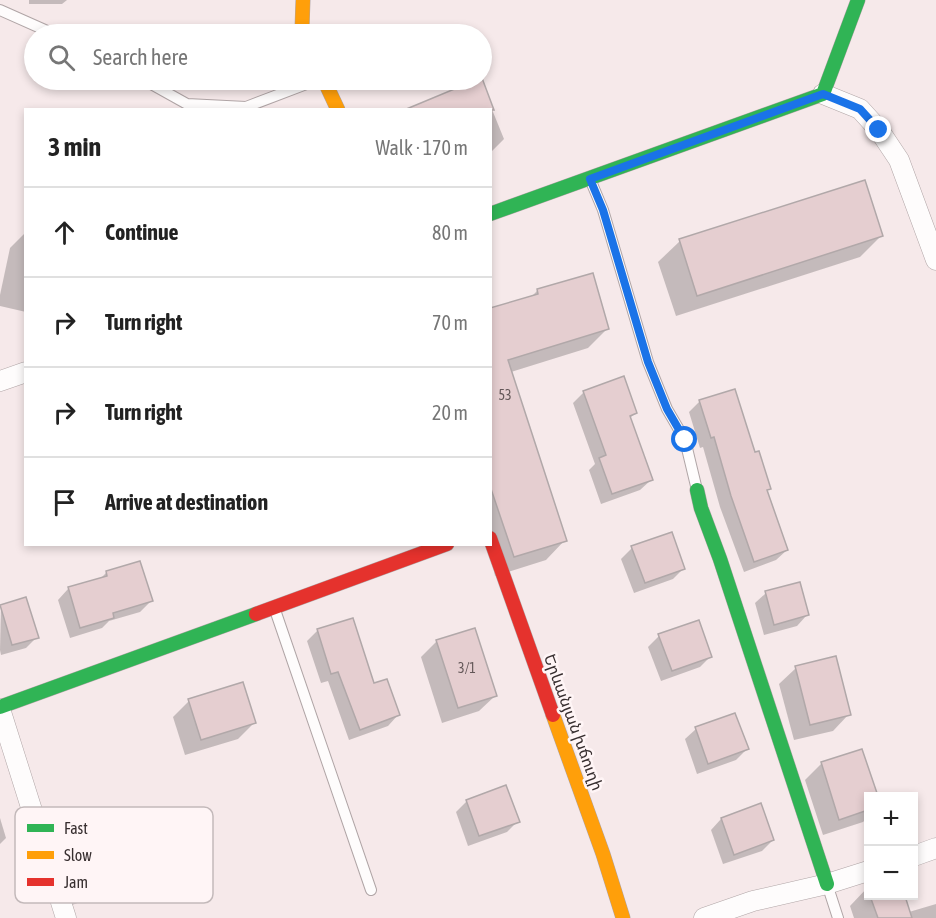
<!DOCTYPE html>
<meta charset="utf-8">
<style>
:root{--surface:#fff;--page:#f2f2f2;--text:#222;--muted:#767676;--line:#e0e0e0}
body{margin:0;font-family:"Asap Condensed","Noto Sans Armenian",sans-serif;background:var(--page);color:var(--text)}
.controls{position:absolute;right:18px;bottom:18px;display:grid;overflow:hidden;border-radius:0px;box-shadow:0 3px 9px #0003}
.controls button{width:54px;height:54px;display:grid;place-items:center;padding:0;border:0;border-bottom:2px solid var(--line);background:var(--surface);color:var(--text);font:30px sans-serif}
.stop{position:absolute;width:18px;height:18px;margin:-14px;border:4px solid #1a73e8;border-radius:50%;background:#fff}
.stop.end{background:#1a73e8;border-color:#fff;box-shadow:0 2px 6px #0008}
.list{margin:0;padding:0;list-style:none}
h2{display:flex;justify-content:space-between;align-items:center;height:78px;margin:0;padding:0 24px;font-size:26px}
h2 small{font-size:20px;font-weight:400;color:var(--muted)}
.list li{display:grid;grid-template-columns:39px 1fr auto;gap:18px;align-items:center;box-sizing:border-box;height:90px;padding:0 24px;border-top:2px solid var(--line)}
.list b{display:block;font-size:22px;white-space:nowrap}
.list em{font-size:20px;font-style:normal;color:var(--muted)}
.icon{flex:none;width:33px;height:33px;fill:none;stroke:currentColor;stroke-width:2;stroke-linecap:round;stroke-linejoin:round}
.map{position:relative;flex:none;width:936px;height:918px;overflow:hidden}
.search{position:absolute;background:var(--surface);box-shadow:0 3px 9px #0003;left:24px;top:24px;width:468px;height:66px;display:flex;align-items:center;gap:15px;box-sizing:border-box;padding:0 21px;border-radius:33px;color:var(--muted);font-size:22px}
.panel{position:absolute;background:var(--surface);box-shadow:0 3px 9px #0003;left:24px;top:108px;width:468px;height:438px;border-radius:0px}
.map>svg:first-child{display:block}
.shadow{fill:#0003}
.building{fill:#e5ced0;stroke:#b1a8a9;stroke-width:1.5}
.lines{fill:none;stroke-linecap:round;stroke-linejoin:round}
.lane-casing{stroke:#b0a5a6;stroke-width:12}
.street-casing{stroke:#b0a5a6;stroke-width:21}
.fast-casing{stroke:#b0a5a6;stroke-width:15}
.slow-casing{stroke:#b0a5a6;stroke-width:15}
.jam-casing{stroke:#b0a5a6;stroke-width:15}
.lane{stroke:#fefcfc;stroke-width:10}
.street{stroke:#fefcfc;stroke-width:20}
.fast{stroke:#30b455;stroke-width:14}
.slow{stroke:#ff9f0a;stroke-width:14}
.jam{stroke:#e5322d;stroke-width:14}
.route{stroke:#1a73e8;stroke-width:8}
.labels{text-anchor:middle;stroke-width:5;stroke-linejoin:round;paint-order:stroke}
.number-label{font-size:14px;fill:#625657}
.street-label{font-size:16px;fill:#372e2f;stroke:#fff5f6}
.key{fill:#fff5f6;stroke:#c3b9ba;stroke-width:1.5}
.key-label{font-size:16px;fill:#372e2f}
</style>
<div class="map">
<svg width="936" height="918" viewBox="0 0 936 918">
<rect width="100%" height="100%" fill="#f6e9ea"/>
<g class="shadow">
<polygon points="29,0 67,0 62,4 29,4"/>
<polygon points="480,80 504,139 490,153 490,110 429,100"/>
<polygon points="26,232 26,312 0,306 0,295 10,248"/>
<polygon points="881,236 860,257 676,316 658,262 680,241"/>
<polygon points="537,291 608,328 588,348 511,372 565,540 546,560 495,576 490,544 490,309 530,298"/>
<polygon points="584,392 635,413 629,419 651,480 640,490 601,504 589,470 595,464 573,403"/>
<polygon points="700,401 754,454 769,489 766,492 787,550 776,560 744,572 720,507 703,447 700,448 689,412"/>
<polygon points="632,548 684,568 673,579 634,593 621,559"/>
<polygon points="107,572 151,601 140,612 109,621 102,628 70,638 58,600 68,589 99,580"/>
<polygon points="766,593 807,615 797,626 764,635 755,603"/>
<polygon points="1,606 37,637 26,648 1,655 0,650"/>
<polygon points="318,630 373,685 398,715 388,726 349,740 328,681 321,683 307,641"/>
<polygon points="659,636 711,656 700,667 661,681 648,647"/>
<polygon points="437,641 496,695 479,711 442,723 421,657"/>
<polygon points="796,668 849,714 833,731 794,740 779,684"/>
<polygon points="189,701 254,723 238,739 185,755 173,717"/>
<polygon points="696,729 747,749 736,760 697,774 685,739"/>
<polygon points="861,751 876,796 868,796 868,817 863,822 823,835 805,780 822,763"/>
<polygon points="467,801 518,821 507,832 468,846 456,812"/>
<polygon points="760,805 773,840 762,851 723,864 711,830 721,819"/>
<polygon points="0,818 6,838 0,844"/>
<polygon points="70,860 122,880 111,891 72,905 59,870"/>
<polygon points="868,887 868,896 903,896 909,912 936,904 936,918 854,918 850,906"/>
</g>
<g class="building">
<polygon points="482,78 494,110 404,110 476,80 482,80"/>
<polygon points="865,180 883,236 697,296 679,239"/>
<polygon points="593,273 609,329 508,360 567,541 514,557 490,486 490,308 538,294 537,289"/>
<polygon points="624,376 637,413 630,416 653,480 612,494 599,458 606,455 583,391"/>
<polygon points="735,389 755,452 759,451 771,489 767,490 788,550 754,562 731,496 714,437 711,438 699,400"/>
<polygon points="672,532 685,569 645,583 631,546"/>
<polygon points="140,561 153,601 113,613 114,618 80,628 68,587 107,576 106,571"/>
<polygon points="800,582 809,615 774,625 765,591"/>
<polygon points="26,597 39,638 12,645 0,605"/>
<polygon points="353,618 374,683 387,679 400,715 360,730 338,672 331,674 317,629"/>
<polygon points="699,620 712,657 672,671 658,634"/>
<polygon points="475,628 497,696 458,708 436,640"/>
<polygon points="836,656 851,715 810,725 795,666"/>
<polygon points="243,682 256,723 201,740 188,699"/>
<polygon points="735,713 749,749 708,764 695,727"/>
<polygon points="862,749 878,796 868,796 868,810 839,820 821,762"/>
<polygon points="506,785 520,822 479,836 466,800"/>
<polygon points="761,803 774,840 734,855 721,818"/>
<polygon points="870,896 905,896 912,918 878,918"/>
</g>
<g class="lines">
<defs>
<g id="lane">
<polyline points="0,10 54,34"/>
<polyline points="144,80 187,104 246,107 317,80"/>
<polyline points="590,179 603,210 648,362 667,409 685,440 697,490"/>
<polyline points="274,607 371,890"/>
<polyline points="827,884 838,918"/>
</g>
<g id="street">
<polyline points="823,94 860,109 879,130 899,160 936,260"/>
<polyline points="0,381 26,372"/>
<polyline points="0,709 66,918"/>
<polyline points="914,856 936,848"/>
<polyline points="704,918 753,901 827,884 868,871"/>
</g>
<g id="fast">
<polyline points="490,214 823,94 858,0"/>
<polyline points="697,490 701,508 720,559 827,884"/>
<polyline points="0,707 256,614"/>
</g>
<g id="slow">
<polyline points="303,0 302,28 305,34"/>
<polyline points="324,80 338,110"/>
<polyline points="553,715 603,854 623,918"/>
</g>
<g id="jam">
<polyline points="490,538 553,715"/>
<polyline points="256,614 447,544"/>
</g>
</defs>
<use href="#lane" class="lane-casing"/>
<use href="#street" class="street-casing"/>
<use href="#fast" class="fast-casing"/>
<use href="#slow" class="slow-casing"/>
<use href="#jam" class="jam-casing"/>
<use href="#lane" class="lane"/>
<use href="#street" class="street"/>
<use href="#fast" class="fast"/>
<use href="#slow" class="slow"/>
<use href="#jam" class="jam"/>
</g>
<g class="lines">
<polyline class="route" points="685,440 667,409 648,362 603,210 590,179 823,94 860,109 879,130"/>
</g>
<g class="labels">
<g class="number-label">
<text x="505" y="400">53</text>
<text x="467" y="673">3/1</text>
</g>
<g class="street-label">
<text transform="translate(574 722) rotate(70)" y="6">Երևանյան խճուղի</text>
</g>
</g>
<rect x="15" y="807" width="198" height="96" rx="9" class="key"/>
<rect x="27" y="824" width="27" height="8" fill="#30b455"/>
<rect x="27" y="851" width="27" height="8" fill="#ff9f0a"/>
<rect x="27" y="878" width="27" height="8" fill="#e5322d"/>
<g class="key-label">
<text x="64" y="834">Fast</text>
<text x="64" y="861">Slow</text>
<text x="64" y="888">Jam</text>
</g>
</svg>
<div class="controls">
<button>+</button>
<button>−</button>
</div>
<div class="stop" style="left:685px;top:440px"></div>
<div class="stop end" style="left:879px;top:130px"></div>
<div class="search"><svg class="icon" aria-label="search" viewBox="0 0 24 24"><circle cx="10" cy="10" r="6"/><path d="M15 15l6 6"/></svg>Search here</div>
<section class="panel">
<h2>3 min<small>Walk · 170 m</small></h2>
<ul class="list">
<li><svg class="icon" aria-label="ahead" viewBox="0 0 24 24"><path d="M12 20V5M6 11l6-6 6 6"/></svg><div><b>Continue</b></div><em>80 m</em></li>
<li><svg class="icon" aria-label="right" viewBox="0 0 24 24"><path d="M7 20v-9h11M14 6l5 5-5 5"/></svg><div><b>Turn right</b></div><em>70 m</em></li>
<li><svg class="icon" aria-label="right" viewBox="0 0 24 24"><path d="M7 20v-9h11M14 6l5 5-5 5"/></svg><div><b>Turn right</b></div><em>20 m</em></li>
<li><svg class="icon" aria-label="arrive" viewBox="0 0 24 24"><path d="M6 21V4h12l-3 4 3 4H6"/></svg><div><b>Arrive at destination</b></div></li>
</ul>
</section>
</div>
